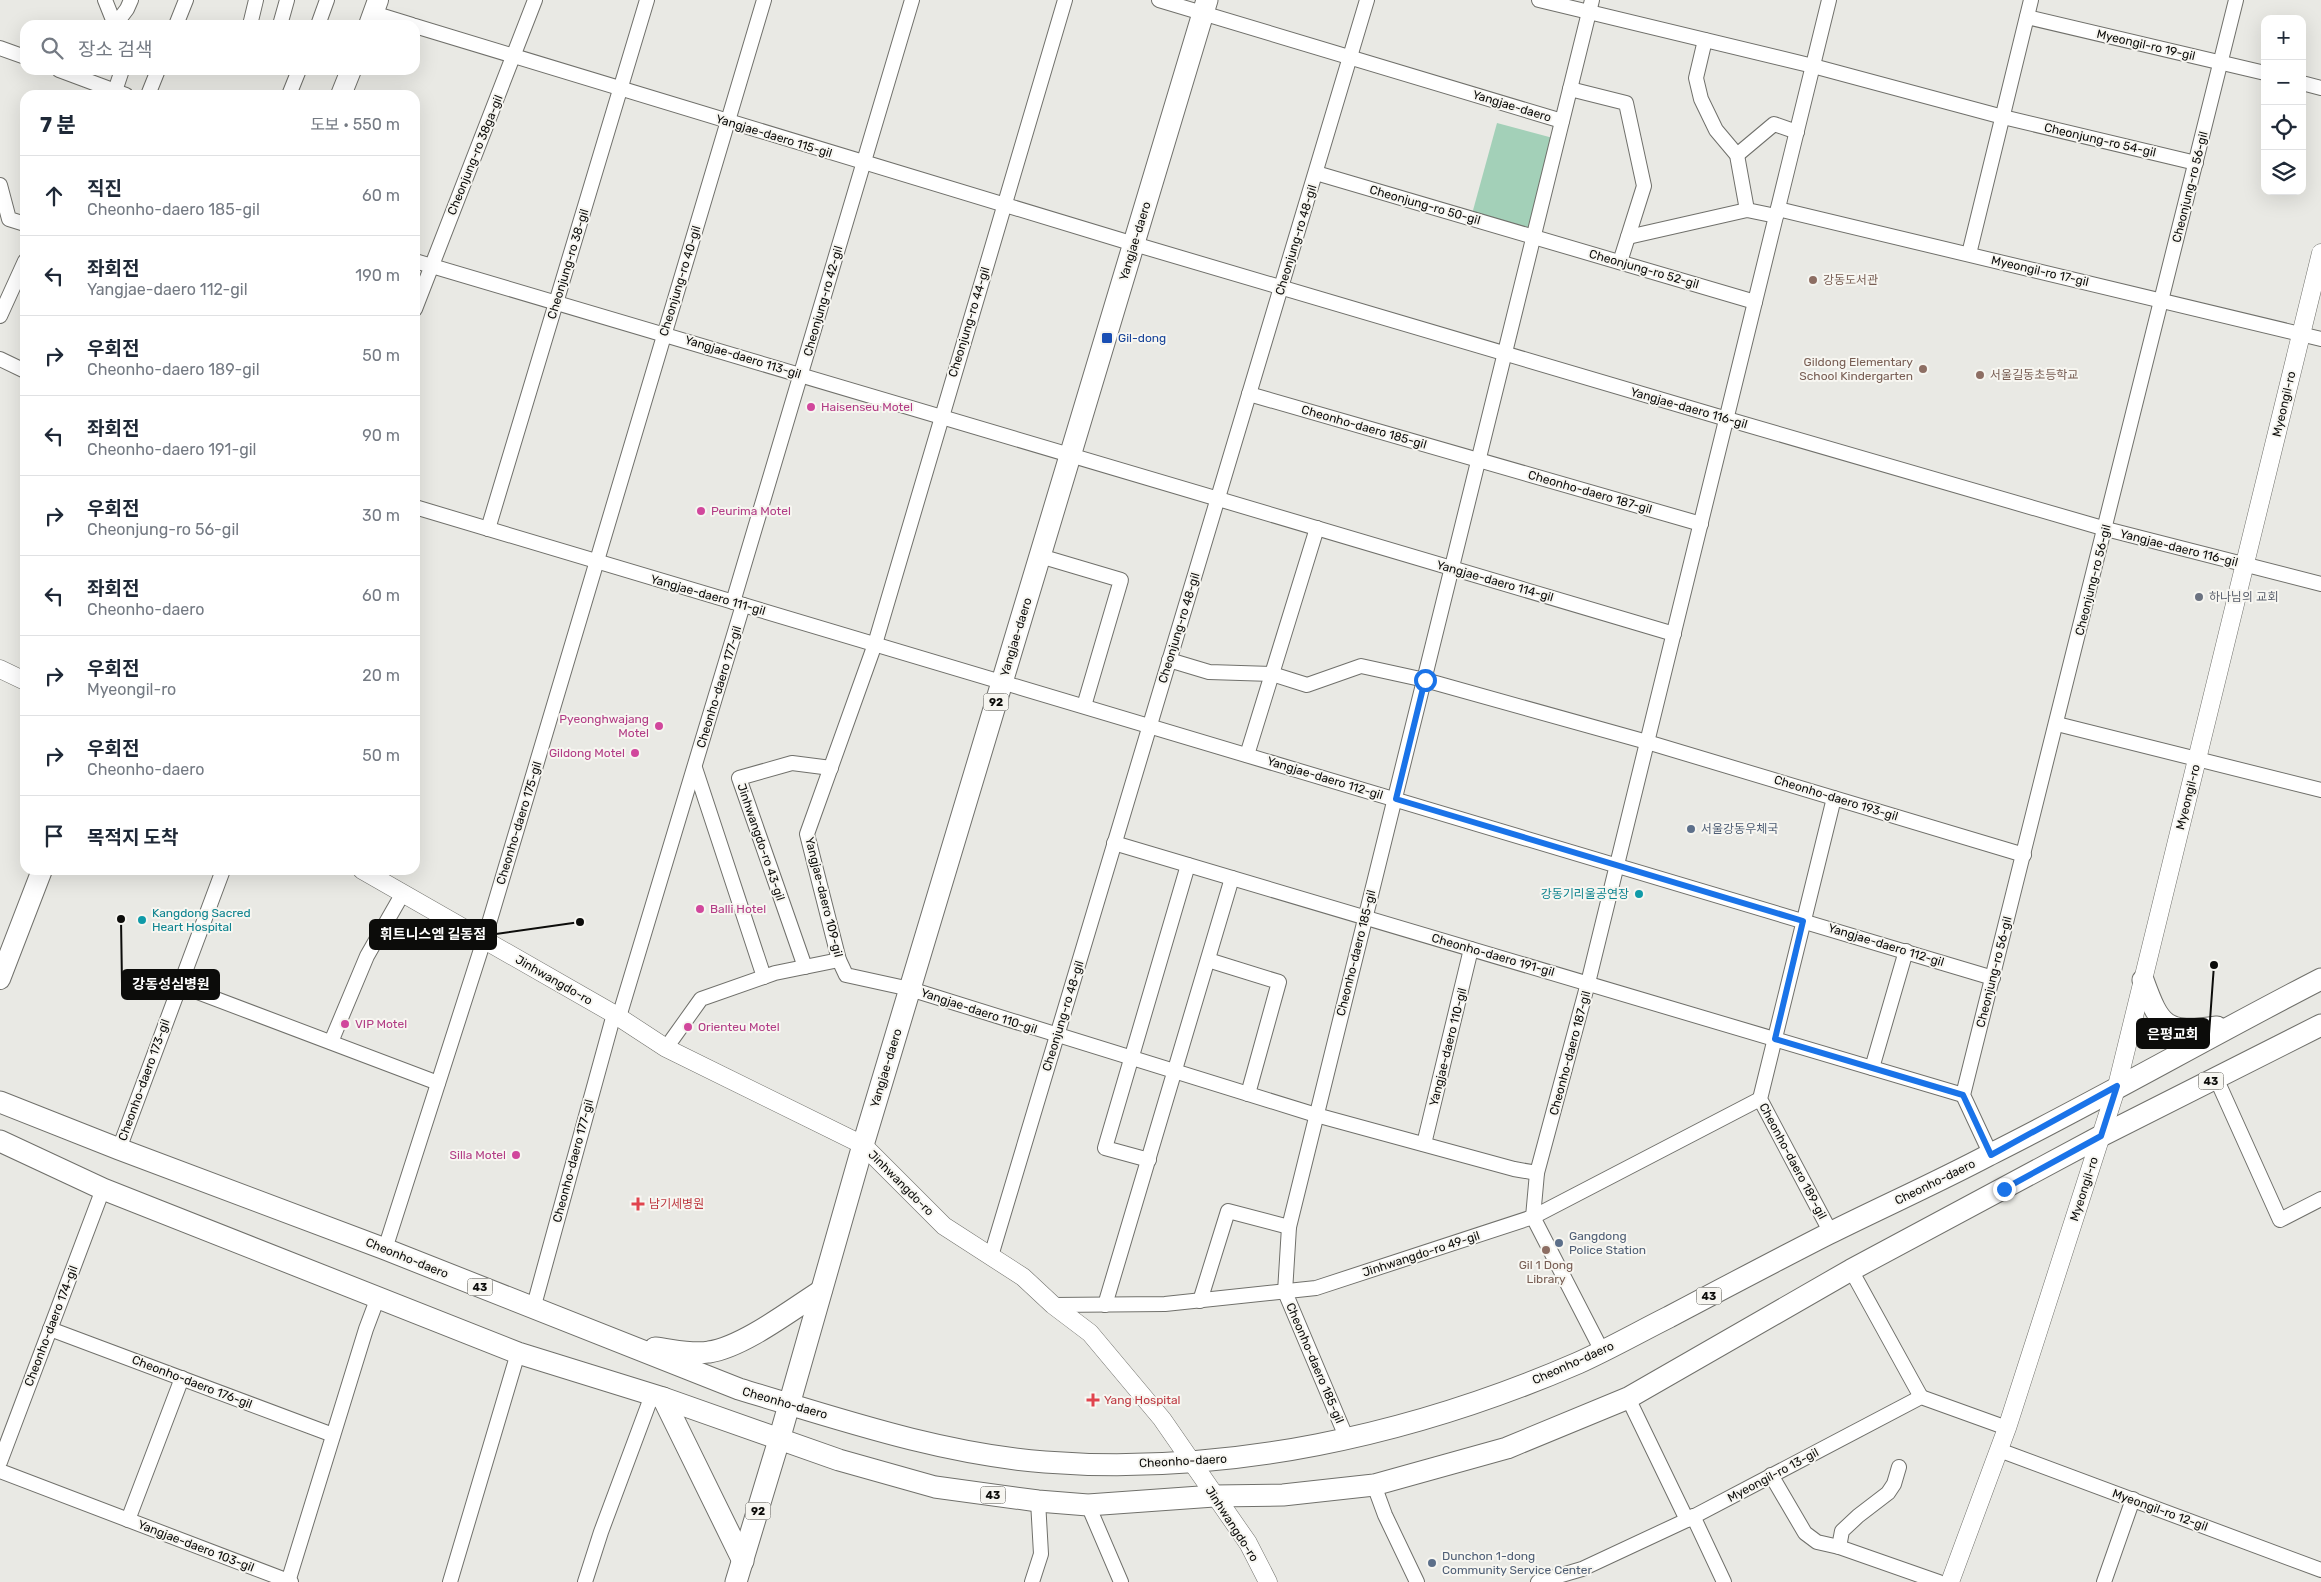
<!DOCTYPE html>
<html lang="ko">
<meta charset="utf-8">
<style>
:root{--surface:#fff;--page:#f2f2f3;--text:#1f2937;--muted:#747a83;--line:#e0e1e3}
body{margin:0;font-family:Rubik,"Noto Sans KR",sans-serif;background:var(--page);color:var(--text)}
.controls{position:absolute;right:15px;top:15px;display:grid;overflow:hidden;border-radius:10px;box-shadow:0 5px 20px #0002}
.controls button{width:45px;height:45px;display:grid;place-items:center;padding:0;border:0;border-bottom:1px solid var(--line);background:var(--surface);color:var(--text);font:25px sans-serif}
.stop{position:absolute;width:15px;height:15px;margin:-11px;border:4px solid #1a73e8;border-radius:50%;background:#fff}
.stop.end{background:#1a73e8;border-color:#fff;box-shadow:0 1px 5px #0008}
.list{margin:0;padding:0;list-style:none}
h2{display:flex;justify-content:space-between;align-items:center;height:65px;margin:0;padding:0 20px;font-size:21px}
h2 small{font-size:16px;font-weight:400;color:var(--muted)}
.list li{display:grid;grid-template-columns:32px 1fr auto;gap:15px;align-items:center;box-sizing:border-box;height:80px;padding:0 20px;border-top:1px solid var(--line)}
.list b{display:block;font-size:19px;white-space:nowrap}
.list p{margin:0;font-size:16px;white-space:nowrap;color:var(--muted)}
.list em{font-size:16px;font-style:normal;color:var(--muted)}
.icon{flex:none;width:28px;height:28px;fill:none;stroke:currentColor;stroke-width:2;stroke-linecap:round;stroke-linejoin:round}
.map{position:relative;flex:none;width:2321px;height:1582px;overflow:hidden}
.search{position:absolute;background:var(--surface);box-shadow:0 5px 20px #0002;left:20px;top:20px;width:400px;height:55px;display:flex;align-items:center;gap:12px;box-sizing:border-box;padding:0 18px;border-radius:15px;color:var(--muted);font-size:19px}
.panel{position:absolute;background:var(--surface);box-shadow:0 5px 20px #0002;left:20px;top:90px;width:400px;height:785px;border-radius:15px}
.map>svg:first-child{display:block}
.green{fill:#a3d0b8}
.lines{fill:none;stroke-linecap:round;stroke-linejoin:round}
.minor-casing{stroke:#70706b;stroke-width:16}
.tertiary-casing{stroke:#70706b;stroke-width:19}
.secondary-casing{stroke:#70706b;stroke-width:22}
.primary-casing{stroke:#70706b;stroke-width:23}
.minor{stroke:#fff;stroke-width:14}
.tertiary{stroke:#fff;stroke-width:18}
.secondary{stroke:#fff;stroke-width:20}
.primary{stroke:#fff;stroke-width:21}
.route{stroke:#1a73e8;stroke-width:6}
.education-dot{fill:#8d6e63;stroke:#f7f6f1;stroke-width:2}
.transit-dot{fill:#1a4fb4;stroke:#f7f6f1;stroke-width:2}
.hotel-dot{fill:#d1479c;stroke:#f7f6f1;stroke-width:2}
.worship-dot{fill:#6b7280;stroke:#f7f6f1;stroke-width:2}
.service-dot{fill:#5c6f8a;stroke:#f7f6f1;stroke-width:2}
.culture-dot{fill:#0f9aa8;stroke:#f7f6f1;stroke-width:2}
.health-dot{fill:#e0444e;stroke:#f7f6f1;stroke-width:2}
.labels{text-anchor:middle;stroke-width:4;stroke-linejoin:round;paint-order:stroke}
.shield{fill:#f7f6f1;stroke:#52524f;stroke-width:1}
.shield-label{font-size:11px;font-weight:bold;fill:#0c0c0a}
.street-label{font-size:12px;fill:#0c0c0a;stroke:#f7f6f1}
.education-label{font-size:12px;fill:#785e54;stroke:#f7f6f1;text-anchor:start}
.transit-label{font-size:12px;fill:#164399;stroke:#f7f6f1;text-anchor:start}
.hotel-label{font-size:12px;fill:#b23c85;stroke:#f7f6f1;text-anchor:start}
.worship-label{font-size:12px;fill:#5b616d;stroke:#f7f6f1;text-anchor:start}
.service-label{font-size:12px;fill:#4e5e75;stroke:#f7f6f1;text-anchor:start}
.culture-label{font-size:12px;fill:#0d838f;stroke:#f7f6f1;text-anchor:end}
.health-label{font-size:12px;fill:#be3a42;stroke:#f7f6f1;text-anchor:start}
.leader{fill:none;stroke:#0c0c0a;stroke-width:2}
.callout-dot{fill:#0c0c0a;stroke:#f7f6f1;stroke-width:2}
.callout{fill:#0c0c0a;stroke:#0c0c0a;stroke-width:2}
.callout-label{font-size:14px;text-anchor:middle;font-weight:bold;fill:#fff}
</style>
<div class="map">
<svg width="2321" height="1582" viewBox="0 0 2321 1582">
<rect width="100%" height="100%" fill="#e9e9e4"/>
<polygon class="green" points="1497,123 1553,138 1531,230 1472,214"/>
<g class="lines">
<defs>
<g id="minor">
<polyline points="105,0 115,25"/>
<polyline points="1065,0 875,644 807,834 839,960 846,975 910,989 1316,1115 1514,1169 1537,1173"/>
<polyline points="1159,0 1562,121"/>
<polyline points="1539,0 1813,66 2003,117 2196,163"/>
<polyline points="373,13 412,25"/>
<polyline points="2027,17 2265,73"/>
<polyline points="115,25 127,9 131,0"/>
<polyline points="176,25 186,0"/>
<polyline points="250,25 256,0"/>
<polyline points="280,25 287,0"/>
<polyline points="318,25 327,0"/>
<polyline points="415,26 1134,244 1727,419 2106,529 2321,584"/>
<polyline points="1705,40 1696,78 1701,99 1716,130 1737,155 1747,210"/>
<polyline points="0,48 25,57"/>
<polyline points="59,70 126,95"/>
<polyline points="2302,83 2321,88"/>
<polyline points="1570,89 1626,103 1644,186 1620,262"/>
<polyline points="115,91 122,70"/>
<polyline points="148,95 158,70"/>
<polyline points="289,95 299,70"/>
<polyline points="1737,155 1774,124 1797,132"/>
<polyline points="1316,173 1755,302"/>
<polyline points="0,185 9,219 25,224"/>
<polyline points="1778,209 2321,339"/>
<polyline points="1628,237 1747,210 1776,216"/>
<polyline points="1969,254 2031,0"/>
<polyline points="415,261 1674,634"/>
<polyline points="415,309 535,0"/>
<polyline points="0,316 25,261"/>
<polyline points="0,359 25,371"/>
<polyline points="1249,394 1701,524"/>
<polyline points="415,507 1993,978"/>
<polyline points="488,529 647,0"/>
<polyline points="1040,556 1121,580 1084,706"/>
<polyline points="733,602 912,0"/>
<polyline points="1169,660 1209,672 1272,674 1307,685 1361,666 1425,680 1647,742 2024,855"/>
<polyline points="2057,724 2321,790"/>
<polyline points="1247,755 1317,528"/>
<polyline points="695,768 764,977"/>
<polyline points="1114,843 1963,1095"/>
<polyline points="1208,960 1279,982 1248,1094"/>
<polyline points="805,967 739,778 792,763 831,768"/>
<polyline points="179,985 438,1083"/>
<polyline points="619,1017 743,605"/>
<polyline points="331,1042 367,956 403,893"/>
<polyline points="666,1048 701,999 775,973 839,960"/>
<polyline points="1872,1068 1906,951"/>
<polyline points="2216,1078 2280,1220 2321,1199"/>
<polyline points="1424,1144 1471,949"/>
<polyline points="119,1149 223,870"/>
<polyline points="1991,1155 1963,1095 2236,0"/>
<polyline points="1149,1160 1105,1148 1188,865"/>
<polyline points="1831,1233 1760,1099 1834,798"/>
<polyline points="385,1249 484,940 764,0"/>
<polyline points="991,1256 1367,0"/>
<polyline points="1851,1270 1921,1397"/>
<polyline points="1200,1301 1228,1211 1289,1227"/>
<polyline points="1053,1305 1165,1304 1316,1288 1533,1217 1760,1099"/>
<polyline points="1105,1305 1232,878"/>
<polyline points="533,1309 614,1014"/>
<polyline points="50,1329 333,1435"/>
<polyline points="1602,1351 1533,1217 1537,1173 1588,983 1829,0"/>
<polyline points="1628,1398 1687,1520"/>
<polyline points="1347,1439 1285,1292 1289,1227 1592,0"/>
<polyline points="1999,1450 2321,1570"/>
<polyline points="0,1462 103,1189"/>
<polyline points="0,1471 291,1582"/>
<polyline points="1771,1475 1805,1533 1817,1542 1839,1547 1939,1582"/>
<polyline points="1374,1485 1385,1515 1417,1582"/>
<polyline points="1088,1505 1121,1582"/>
<polyline points="1693,1516 1724,1582"/>
<polyline points="128,1520 182,1378"/>
<polyline points="1839,1547 1842,1531 1858,1516 1888,1493 1894,1484 1899,1467"/>
<polyline points="288,1582 366,1329 378,1297"/>
<polyline points="450,1582 518,1353"/>
<polyline points="585,1582 601,1532 652,1395"/>
<polyline points="1032,1582 1041,1554 1038,1501"/>
<polyline points="1538,1582 1582,1569 1687,1520 1921,1397 2007,1428"/>
<polyline points="2104,1582 2133,1499"/>
</g>
<g id="tertiary">
<polyline points="0,669 25,681"/>
<polyline points="362,870 614,1014 666,1048 863,1145 944,1226 1023,1277 1053,1305 1090,1333 1162,1419 1248,1543 1268,1582"/>
<polyline points="1950,1582 2007,1428 2117,1086 2321,253"/>
</g>
<g id="secondary">
<polyline points="369,25 378,0"/>
<polyline points="341,95 351,70"/>
<polyline points="0,979 42,870"/>
</g>
<g id="primary">
<path d="M 2143,980 C 2160,1027 2165,1034 2217,1027"/>
<path d="M 0,1102 L 119,1149 L 385,1249 L 739,1389 C 839,1419 941,1454 1045,1462 C 1227,1476 1412,1435 1578,1363 C 1609,1349 1639,1332 1669,1317 C 1722,1289 1775,1261 1828,1234 C 1882,1207 1936,1183 1989,1155 C 2101,1099 2210,1036 2321,979"/>
<polyline points="0,1141 103,1189 518,1353 663,1398 839,1460 935,1487 1038,1501 1088,1505 1214,1496 1283,1495 1374,1485 1507,1448 1628,1398 1851,1270 2101,1136 2321,1025"/>
<path d="M 655,1348 C 673,1350 692,1355 709,1352 C 743,1347 791,1310 821,1291"/>
<polyline points="663,1398 743,1561"/>
<polyline points="736,1582 779,1440 863,1145 1207,0"/>
</g>
</defs>
<use href="#minor" class="minor-casing"/>
<use href="#tertiary" class="tertiary-casing"/>
<use href="#secondary" class="secondary-casing"/>
<use href="#primary" class="primary-casing"/>
<use href="#minor" class="minor"/>
<use href="#tertiary" class="tertiary"/>
<use href="#secondary" class="secondary"/>
<use href="#primary" class="primary"/>
</g>
<g class="lines">
<polyline class="route" points="1425,680 1396,799 1803,921 1775,1039 1963,1095 1991,1155 2117,1086 2101,1136 2004,1189"/>
</g>
<g class="education-dot">
<circle cx="1813" cy="280" r="5"/>
<circle cx="1923" cy="369" r="5"/>
<circle cx="1980" cy="375" r="5"/>
<circle cx="1546" cy="1250" r="5"/>
</g>
<rect class="transit-dot" x="1101" y="332" width="12" height="12" rx="2.5"/>
<g class="hotel-dot">
<circle cx="811" cy="407" r="5"/>
<circle cx="701" cy="511" r="5"/>
<circle cx="659" cy="726" r="5"/>
<circle cx="635" cy="753" r="5"/>
<circle cx="700" cy="909" r="5"/>
<circle cx="345" cy="1024" r="5"/>
<circle cx="688" cy="1027" r="5"/>
<circle cx="516" cy="1155" r="5"/>
</g>
<circle class="worship-dot" cx="2199" cy="597" r="5"/>
<g class="service-dot">
<circle cx="1691" cy="829" r="5"/>
<circle cx="1559" cy="1243" r="5"/>
<circle cx="1432" cy="1563" r="5"/>
</g>
<g class="culture-dot">
<circle cx="1639" cy="894" r="5"/>
<circle cx="142" cy="920" r="5"/>
</g>
<g class="health-dot">
<path d="M635.5 1196.5h5v5h5v5h-5v5h-5v-5h-5v-5h5z"/>
<path d="M1090.5 1392.5h5v5h5v5h-5v5h-5v-5h-5v-5h5z"/>
</g>
<g class="labels">
<g class="shield">
<rect x="983.5" y="693.5" width="25" height="17" rx="4"/>
<rect x="2198.5" y="1072.5" width="25" height="17" rx="4"/>
<rect x="467.5" y="1278.5" width="25" height="17" rx="4"/>
<rect x="1696.5" y="1287.5" width="25" height="17" rx="4"/>
<rect x="980.5" y="1486.5" width="25" height="17" rx="4"/>
<rect x="745.5" y="1502.5" width="25" height="17" rx="4"/>
</g>
<g class="shield-label">
<text x="996" y="706">92</text>
<text x="2211" y="1085">43</text>
<text x="480" y="1291">43</text>
<text x="1709" y="1300">43</text>
<text x="993" y="1499">43</text>
<text x="758" y="1515">92</text>
</g>
<g class="street-label">
<text transform="translate(2146 45) rotate(13)" y="4">Myeongil-ro 19-gil</text>
<text transform="translate(1512 106) rotate(17)" y="4">Yangjae-daero</text>
<text transform="translate(774 136) rotate(17)" y="4">Yangjae-daero 115-gil</text>
<text transform="translate(2100 140) rotate(13)" y="4">Cheonjung-ro 54-gil</text>
<text transform="translate(475 155) rotate(-68)" y="4">Cheonjung-ro 38ga-gil</text>
<text transform="translate(2190 187) rotate(-76)" y="4">Cheonjung-ro 56-gil</text>
<text transform="translate(1425 205) rotate(16)" y="4">Cheonjung-ro 50-gil</text>
<text transform="translate(1296 240) rotate(-73)" y="4">Cheonjung-ro 48-gil</text>
<text transform="translate(1135 241) rotate(-73)" y="4">Yangjae-daero</text>
<text transform="translate(568 264) rotate(-73)" y="4">Cheonjung-ro 38-gil</text>
<text transform="translate(1644 269) rotate(16)" y="4">Cheonjung-ro 52-gil</text>
<text transform="translate(2040 271) rotate(13)" y="4">Myeongil-ro 17-gil</text>
<text transform="translate(680 281) rotate(-73)" y="4">Cheonjung-ro 40-gil</text>
<text transform="translate(823 301) rotate(-74)" y="4">Cheonjung-ro 42-gil</text>
<text transform="translate(969 322) rotate(-73)" y="4">Cheonjung-ro 44-gil</text>
<text transform="translate(743 357) rotate(17)" y="4">Yangjae-daero 113-gil</text>
<text transform="translate(2284 404) rotate(-77)" y="4">Myeongil-ro</text>
<text transform="translate(1689 408) rotate(16)" y="4">Yangjae-daero 116-gil</text>
<text transform="translate(1364 427) rotate(16)" y="4">Cheonho-daero 185-gil</text>
<text transform="translate(1590 492) rotate(16)" y="4">Cheonho-daero 187-gil</text>
<text transform="translate(2179 548) rotate(14)" y="4">Yangjae-daero 116-gil</text>
<text transform="translate(2093 580) rotate(-76)" y="4">Cheonjung-ro 56-gil</text>
<text transform="translate(1495 581) rotate(16)" y="4">Yangjae-daero 114-gil</text>
<text transform="translate(708 595) rotate(16)" y="4">Yangjae-daero 111-gil</text>
<text transform="translate(1179 628) rotate(-73)" y="4">Cheonjung-ro 48-gil</text>
<text transform="translate(1016 637) rotate(-73)" y="4">Yangjae-daero</text>
<text transform="translate(719 687) rotate(-73)" y="4">Cheonho-daero 177-gil</text>
<text transform="translate(1325 778) rotate(17)" y="4">Yangjae-daero 112-gil</text>
<text transform="translate(2188 797) rotate(-76)" y="4">Myeongil-ro</text>
<text transform="translate(1836 798) rotate(17)" y="4">Cheonho-daero 193-gil</text>
<text transform="translate(519 823) rotate(-73)" y="4">Cheonho-daero 175-gil</text>
<text transform="translate(761 842) rotate(71)" y="4">Jinhwangdo-ro 43-gil</text>
<text transform="translate(824 897) rotate(76)" y="4">Yangjae-daero 109-gil</text>
<text transform="translate(1886 945) rotate(17)" y="4">Yangjae-daero 112-gil</text>
<text transform="translate(1356 953) rotate(-76)" y="4">Cheonho-daero 185-gil</text>
<text transform="translate(1493 955) rotate(16)" y="4">Cheonho-daero 191-gil</text>
<text transform="translate(1994 972) rotate(-76)" y="4">Cheonjung-ro 56-gil</text>
<text transform="translate(554 980) rotate(30)" y="4">Jinhwangdo-ro</text>
<text transform="translate(979 1011) rotate(18)" y="4">Yangjae-daero 110-gil</text>
<text transform="translate(1063 1016) rotate(-73)" y="4">Cheonjung-ro 48-gil</text>
<text transform="translate(1448 1047) rotate(-76)" y="4">Yangjae-daero 110-gil</text>
<text transform="translate(1570 1053) rotate(-75)" y="4">Cheonho-daero 187-gil</text>
<text transform="translate(886 1068) rotate(-73)" y="4">Yangjae-daero</text>
<text transform="translate(144 1080) rotate(-70)" y="4">Cheonho-daero 173-gil</text>
<text transform="translate(573 1161) rotate(-75)" y="4">Cheonho-daero 177-gil</text>
<text transform="translate(1793 1161) rotate(62)" y="4">Cheonho-daero 189-gil</text>
<text transform="translate(1935 1182) rotate(-26)" y="4">Cheonho-daero</text>
<text transform="translate(901 1183) rotate(45)" y="4">Jinhwangdo-ro</text>
<text transform="translate(2084 1189) rotate(-72)" y="4">Myeongil-ro</text>
<text transform="translate(1421 1254) rotate(-18)" y="4">Jinhwangdo-ro 49-gil</text>
<text transform="translate(407 1258) rotate(22)" y="4">Cheonho-daero</text>
<text transform="translate(51 1326) rotate(-69)" y="4">Cheonho-daero 174-gil</text>
<text transform="translate(1315 1363) rotate(67)" y="4">Cheonho-daero 185-gil</text>
<text transform="translate(1573 1363) rotate(-24)" y="4">Cheonho-daero</text>
<text transform="translate(192 1382) rotate(21)" y="4">Cheonho-daero 176-gil</text>
<text transform="translate(785 1403) rotate(16)" y="4">Cheonho-daero</text>
<text transform="translate(1183 1461) rotate(-3)" y="4">Cheonho-daero</text>
<text transform="translate(1773 1475) rotate(-28)" y="4">Myeongil-ro 13-gil</text>
<text transform="translate(2160 1510) rotate(20)" y="4">Myeongil-ro 12-gil</text>
<text transform="translate(1232 1524) rotate(57)" y="4">Jinhwangdo-ro</text>
<text transform="translate(196 1546) rotate(21)" y="4">Yangjae-daero 103-gil</text>
</g>
<g class="education-label">
<text x="1823" y="284">강동도서관</text>
<text x="1913" y="366" text-anchor="end">Gildong Elementary<tspan x="1913" dy="14">School Kindergarten</tspan></text>
<text x="1990" y="379">서울길동초등학교</text>
<text x="1546" y="1269" text-anchor="middle">Gil 1 Dong<tspan x="1546" dy="14">Library</tspan></text>
</g>
<g class="transit-label">
<text x="1118" y="342">Gil-dong</text>
</g>
<g class="hotel-label">
<text x="821" y="411">Haisenseu Motel</text>
<text x="711" y="515">Peurima Motel</text>
<text x="649" y="723" text-anchor="end">Pyeonghwajang<tspan x="649" dy="14">Motel</tspan></text>
<text x="625" y="757" text-anchor="end">Gildong Motel</text>
<text x="710" y="913">Balli Hotel</text>
<text x="355" y="1028">VIP Motel</text>
<text x="698" y="1031">Orienteu Motel</text>
<text x="506" y="1159" text-anchor="end">Silla Motel</text>
</g>
<g class="worship-label">
<text x="2209" y="601">하나님의 교회</text>
</g>
<g class="service-label">
<text x="1701" y="833">서울강동우체국</text>
<text x="1569" y="1240">Gangdong<tspan x="1569" dy="14">Police Station</tspan></text>
<text x="1442" y="1560">Dunchon 1-dong<tspan x="1442" dy="14">Community Service Center</tspan></text>
</g>
<g class="culture-label">
<text x="1629" y="898">강동기리울공연장</text>
<text x="152" y="917" text-anchor="start">Kangdong Sacred<tspan x="152" dy="14">Heart Hospital</tspan></text>
</g>
<g class="health-label">
<text x="649" y="1208">남기세병원</text>
<text x="1104" y="1404">Yang Hospital</text>
</g>
</g>
<path class="leader" d="M580 922L496 934M121 919L122 984M2214 965L2209 1034"/>
<g class="callout-dot">
<circle cx="580" cy="922" r="5"/>
<circle cx="121" cy="919" r="5"/>
<circle cx="2214" cy="965" r="5"/>
</g>
<g class="callout">
<rect x="370" y="920" width="126" height="29" rx="5"/>
<rect x="122" y="970" width="97" height="29" rx="5"/>
<rect x="2137" y="1019" width="72" height="29" rx="5"/>
</g>
<g class="callout-label">
<text x="433" y="939">휘트니스엠 길동점</text>
<text x="171" y="989">강동성심병원</text>
<text x="2173" y="1039">은평교회</text>
</g>
</svg>
<div class="controls">
<button>+</button>
<button>−</button>
<button><svg class="icon" aria-label="locate" viewBox="0 0 24 24"><circle cx="12" cy="12" r="6"/><path d="M12 2v4M12 18v4M2 12h4M18 12h4"/></svg></button>
<button><svg class="icon" aria-label="layers" viewBox="0 0 24 24"><path d="M12 4l9 5-9 5-9-5zM3 14l9 5 9-5"/></svg></button>
</div>
<div class="stop" style="left:1425px;top:680px"></div>
<div class="stop end" style="left:2004px;top:1189px"></div>
<div class="search"><svg class="icon" aria-label="search" viewBox="0 0 24 24"><circle cx="10" cy="10" r="6"/><path d="M15 15l6 6"/></svg>장소 검색</div>
<section class="panel">
<h2>7 분<small>도보 · 550 m</small></h2>
<ul class="list">
<li><svg class="icon" aria-label="ahead" viewBox="0 0 24 24"><path d="M12 20V5M6 11l6-6 6 6"/></svg><div><b>직진</b><p>Cheonho-daero 185-gil</p></div><em>60 m</em></li>
<li><svg class="icon" aria-label="left" viewBox="0 0 24 24"><path d="M17 20v-9H6M10 6l-5 5 5 5"/></svg><div><b>좌회전</b><p>Yangjae-daero 112-gil</p></div><em>190 m</em></li>
<li><svg class="icon" aria-label="right" viewBox="0 0 24 24"><path d="M7 20v-9h11M14 6l5 5-5 5"/></svg><div><b>우회전</b><p>Cheonho-daero 189-gil</p></div><em>50 m</em></li>
<li><svg class="icon" aria-label="left" viewBox="0 0 24 24"><path d="M17 20v-9H6M10 6l-5 5 5 5"/></svg><div><b>좌회전</b><p>Cheonho-daero 191-gil</p></div><em>90 m</em></li>
<li><svg class="icon" aria-label="right" viewBox="0 0 24 24"><path d="M7 20v-9h11M14 6l5 5-5 5"/></svg><div><b>우회전</b><p>Cheonjung-ro 56-gil</p></div><em>30 m</em></li>
<li><svg class="icon" aria-label="left" viewBox="0 0 24 24"><path d="M17 20v-9H6M10 6l-5 5 5 5"/></svg><div><b>좌회전</b><p>Cheonho-daero</p></div><em>60 m</em></li>
<li><svg class="icon" aria-label="right" viewBox="0 0 24 24"><path d="M7 20v-9h11M14 6l5 5-5 5"/></svg><div><b>우회전</b><p>Myeongil-ro</p></div><em>20 m</em></li>
<li><svg class="icon" aria-label="right" viewBox="0 0 24 24"><path d="M7 20v-9h11M14 6l5 5-5 5"/></svg><div><b>우회전</b><p>Cheonho-daero</p></div><em>50 m</em></li>
<li><svg class="icon" aria-label="arrive" viewBox="0 0 24 24"><path d="M6 21V4h12l-3 4 3 4H6"/></svg><div><b>목적지 도착</b></div></li>
</ul>
</section>
</div>
